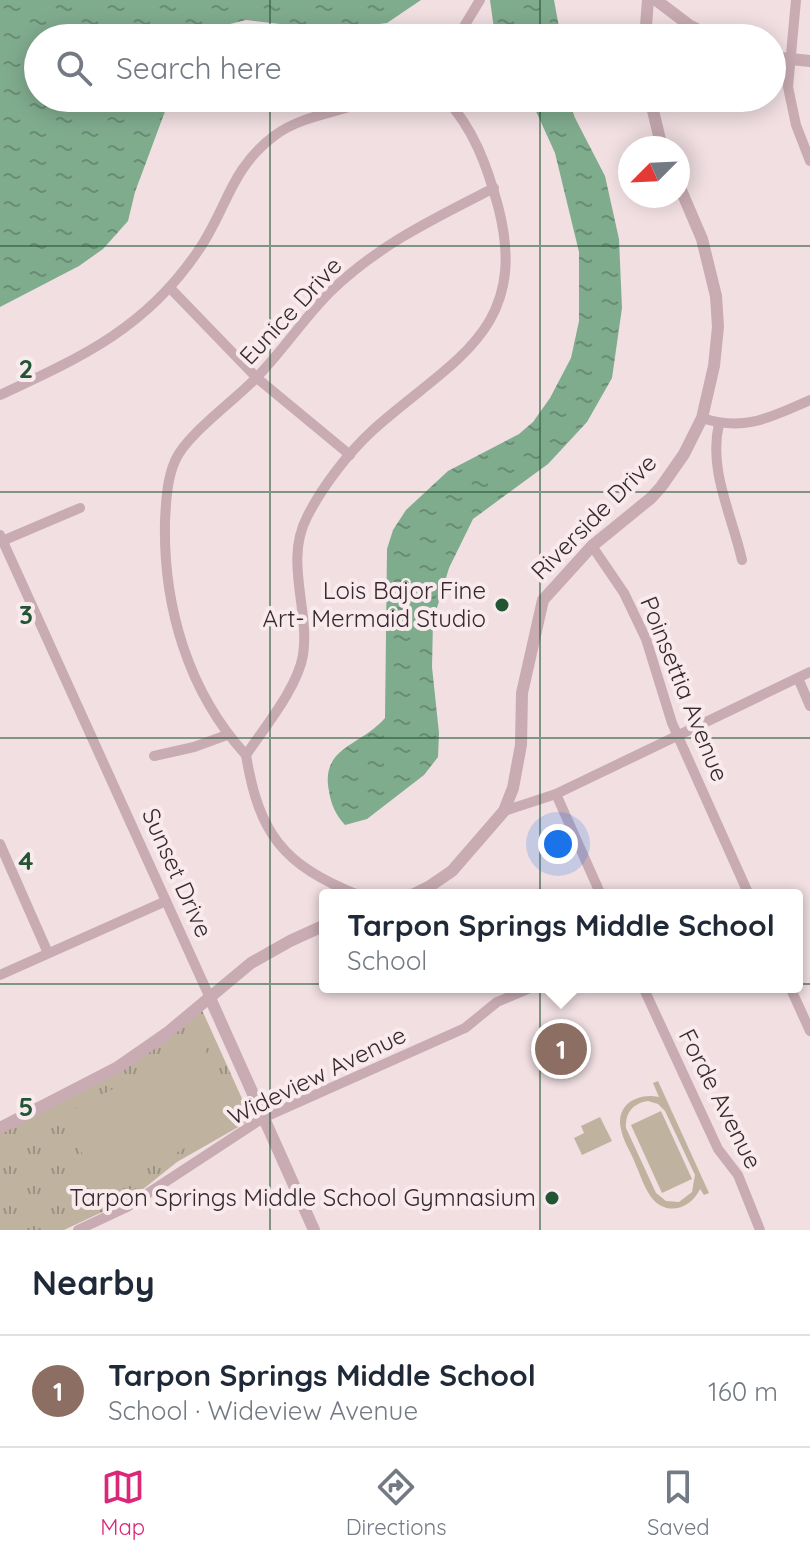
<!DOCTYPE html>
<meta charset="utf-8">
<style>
:root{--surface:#fff;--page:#f2f2f3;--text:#1f2937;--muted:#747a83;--line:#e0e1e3;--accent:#db2777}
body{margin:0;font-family:Quicksand,sans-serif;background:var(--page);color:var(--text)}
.compass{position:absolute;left:618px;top:136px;width:72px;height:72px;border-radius:50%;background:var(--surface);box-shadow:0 4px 20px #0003;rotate:246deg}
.you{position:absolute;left:558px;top:844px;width:28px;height:28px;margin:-20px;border:6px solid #fff;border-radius:50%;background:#1a73e8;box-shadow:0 0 0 12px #1a73e833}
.badge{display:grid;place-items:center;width:52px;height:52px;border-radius:50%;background:var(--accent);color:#fff;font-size:26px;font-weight:700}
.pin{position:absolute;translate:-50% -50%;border:4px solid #fff;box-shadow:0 2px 8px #0006}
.popup{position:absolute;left:319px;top:889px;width:484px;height:104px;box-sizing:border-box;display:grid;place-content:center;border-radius:8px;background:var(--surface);filter:drop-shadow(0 2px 6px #0005);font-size:26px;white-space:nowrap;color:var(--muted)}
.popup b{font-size:30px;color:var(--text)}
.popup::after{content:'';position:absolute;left:50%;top:100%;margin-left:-16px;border:16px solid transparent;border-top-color:var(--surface)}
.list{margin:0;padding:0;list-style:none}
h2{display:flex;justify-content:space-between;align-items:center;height:104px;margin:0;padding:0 32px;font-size:34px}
h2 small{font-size:26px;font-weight:400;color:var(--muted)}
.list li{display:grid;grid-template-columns:52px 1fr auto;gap:24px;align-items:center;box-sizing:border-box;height:112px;padding:0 32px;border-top:2px solid var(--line)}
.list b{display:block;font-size:30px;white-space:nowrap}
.list p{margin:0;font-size:26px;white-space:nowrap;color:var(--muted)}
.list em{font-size:26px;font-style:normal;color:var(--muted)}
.icon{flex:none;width:44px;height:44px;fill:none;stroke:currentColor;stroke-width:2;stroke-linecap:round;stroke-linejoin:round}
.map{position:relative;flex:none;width:810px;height:1230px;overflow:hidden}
.search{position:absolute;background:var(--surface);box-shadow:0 4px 20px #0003;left:24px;right:24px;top:24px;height:88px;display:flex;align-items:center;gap:20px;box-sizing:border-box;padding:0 28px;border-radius:44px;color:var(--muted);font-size:30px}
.sheet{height:216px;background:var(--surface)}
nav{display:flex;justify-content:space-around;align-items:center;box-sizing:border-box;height:112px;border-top:2px solid var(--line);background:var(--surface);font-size:22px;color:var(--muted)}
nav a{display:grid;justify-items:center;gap:4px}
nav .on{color:var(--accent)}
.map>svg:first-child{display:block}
.grass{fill:url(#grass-tufts)}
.pitch{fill:#bfb3a0;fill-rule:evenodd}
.water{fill:url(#water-ripples)}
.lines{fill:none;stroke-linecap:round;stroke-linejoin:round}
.minor{stroke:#c8abb3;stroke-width:10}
.tertiary{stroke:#c8abb3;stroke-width:12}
.grid{fill:none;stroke:#225534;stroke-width:2;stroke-opacity:0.55}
.poi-dot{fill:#225534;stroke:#f9ebed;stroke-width:3}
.labels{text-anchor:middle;stroke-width:8;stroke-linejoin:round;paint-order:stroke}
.street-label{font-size:24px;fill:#372a2f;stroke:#f9ebed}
.poi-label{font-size:24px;fill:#372a2f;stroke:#f9ebed;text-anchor:end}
.grid-label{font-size:26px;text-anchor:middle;font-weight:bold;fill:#225534;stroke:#f9ebed;stroke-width:8;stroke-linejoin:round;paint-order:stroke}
</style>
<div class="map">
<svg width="810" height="1230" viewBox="0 0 810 1230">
<defs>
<pattern id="grass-tufts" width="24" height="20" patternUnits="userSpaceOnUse" patternTransform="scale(2)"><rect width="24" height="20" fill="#bfb3a0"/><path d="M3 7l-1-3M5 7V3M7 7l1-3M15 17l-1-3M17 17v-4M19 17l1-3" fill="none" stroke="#9c9283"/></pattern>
<pattern id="water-ripples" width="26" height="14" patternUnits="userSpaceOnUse" patternTransform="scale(2)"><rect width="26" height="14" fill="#80ac8e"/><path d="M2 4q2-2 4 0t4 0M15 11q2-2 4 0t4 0" fill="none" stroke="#6a8c74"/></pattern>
</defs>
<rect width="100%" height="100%" fill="#f1dfe2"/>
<polygon class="grass" points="202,1010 244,1103 247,1122 177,1162 132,1198 64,1230 0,1230 0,1133"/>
<g class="pitch">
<polygon points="201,1042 241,1118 103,1192 62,1116"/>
<path d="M 658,1081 L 709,1193 L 704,1195 L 700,1189 C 691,1209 666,1217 651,1197 C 644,1187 640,1174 635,1163 C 631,1152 623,1141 621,1129 C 615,1104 639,1092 659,1097 L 653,1083 ZM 648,1101 L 658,1104 L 665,1111 L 695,1175 L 692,1192 L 679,1202 L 666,1201 L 656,1193 L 626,1128 C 625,1113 633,1103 648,1101 Z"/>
<polygon points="661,1111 692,1179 662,1193 631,1125"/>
<polygon points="600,1117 612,1141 582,1155 574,1138 584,1133 581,1126"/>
</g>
<g class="water">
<polygon points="0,0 421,0 387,23 332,30 246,20 218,27 213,26 201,38 38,38 38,98 170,98 135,192 128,221 103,249 79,266 0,307"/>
<polygon points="490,0 554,0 561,38 502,38 494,29"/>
<path d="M 530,98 L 568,98 L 575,118 L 605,176 L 619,239 L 622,308 L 612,378 L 587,422 L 548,464 L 473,519 L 449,568 L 433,621 L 432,667 L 439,733 L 438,757 L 424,775 L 367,819 L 345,825 C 336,815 331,805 329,791 C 320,747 361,746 385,718 L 387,549 L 393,530 L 406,510 L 448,471 L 519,434 L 533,422 L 550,398 L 571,358 L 579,321 L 579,252 L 555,153 Z"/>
</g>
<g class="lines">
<g class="minor">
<polyline points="796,0 788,87 796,125 810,161"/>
<polyline points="457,38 480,0"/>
<polyline points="171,289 257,378 350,455"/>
<path d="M 0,395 C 82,357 146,328 198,251 C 227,209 230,169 274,136 C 303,114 344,112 376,98"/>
<path d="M 702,418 C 745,432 771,417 810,400"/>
<path d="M 719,424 C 708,470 732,515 742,560"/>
<polyline points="0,535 210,998"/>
<polyline points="0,542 80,508"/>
<polyline points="592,546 624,593 646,639 672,723 749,895"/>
<polyline points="798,678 810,706"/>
<path d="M 246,755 C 264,728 298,687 303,655 C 310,610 284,561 307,517 C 322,487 348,453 373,430 C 451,360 531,331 498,206 C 487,166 474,129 445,98"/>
<path d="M 246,755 C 188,692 163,606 165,521 C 166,501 167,479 175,461 C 186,435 234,401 255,379 C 282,352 303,319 330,292 C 378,245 435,218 494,188"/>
<path d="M 246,755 C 259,834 283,865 358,895"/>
<polyline points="154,756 194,747 227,735"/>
<polyline points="556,794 601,895"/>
<polyline points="504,811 556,794 810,672"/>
<polyline points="0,844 48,953"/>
<polyline points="0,975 166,901"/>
<polyline points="643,987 718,1149 738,1175 760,1230"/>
<polyline points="790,987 810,1031"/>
<polyline points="78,1230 127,1207 263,1118 465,1028 497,1002 533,987"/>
</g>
<g class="tertiary">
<polyline points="656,0 689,25 714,38"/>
<polyline points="645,38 648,0"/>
<polyline points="772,57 810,61"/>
<polyline points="650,98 662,148"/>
<polyline points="412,895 430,886 452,871 504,811 513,788 521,745 522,693 543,600 592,546 651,498 661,487 684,454 702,418 714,366 718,327 716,296 702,239 678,183"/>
<polyline points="210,998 314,1230"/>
<polyline points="0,1128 118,1067 167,1033 251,963 290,941 325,925"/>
</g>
</g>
<path class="grid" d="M 270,0 L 270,38M 540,0 L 540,38M 270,98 L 270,1230M 540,98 L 540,1230M 0,246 L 810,246M 0,492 L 810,492M 0,738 L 810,738M 0,984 L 810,984"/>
<g class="poi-dot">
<circle cx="502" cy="605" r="8"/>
<circle cx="552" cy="1198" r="8"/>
</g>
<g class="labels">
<g class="street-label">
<text transform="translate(291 311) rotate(-47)" y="8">Eunice Drive</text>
<text transform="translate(594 517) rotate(-45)" y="8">Riverside Drive</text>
<text transform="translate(684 689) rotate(68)" y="8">Poinsettia Avenue</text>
<text transform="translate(177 873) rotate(66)" y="8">Sunset Drive</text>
<text transform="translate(317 1076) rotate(-26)" y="8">Wideview Avenue</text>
<text transform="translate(720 1099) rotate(63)" y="8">Forde Avenue</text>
</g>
<g class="poi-label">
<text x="486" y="599">Lois Bajor Fine<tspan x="486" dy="28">Art- Mermaid Studio</tspan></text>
<text x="536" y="1206">Tarpon Springs Middle School Gymnasium</text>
</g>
</g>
<g class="grid-label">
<text x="26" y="378">2</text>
<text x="26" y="624">3</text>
<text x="26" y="870">4</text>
<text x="26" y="1116">5</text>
</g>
</svg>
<svg class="compass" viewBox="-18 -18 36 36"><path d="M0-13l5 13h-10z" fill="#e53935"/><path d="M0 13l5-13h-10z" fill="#747a83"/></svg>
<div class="you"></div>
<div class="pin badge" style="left:561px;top:1049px;background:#8d6e63">1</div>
<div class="popup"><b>Tarpon Springs Middle School</b>School</div>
<div class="search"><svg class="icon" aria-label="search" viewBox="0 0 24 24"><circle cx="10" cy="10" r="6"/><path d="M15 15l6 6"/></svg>Search here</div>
</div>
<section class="sheet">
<h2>Nearby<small></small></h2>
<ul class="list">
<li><span class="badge" style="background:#8d6e63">1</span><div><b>Tarpon Springs Middle School</b><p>School · Wideview Avenue</p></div><em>160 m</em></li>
</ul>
</section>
<nav>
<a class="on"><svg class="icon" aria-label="map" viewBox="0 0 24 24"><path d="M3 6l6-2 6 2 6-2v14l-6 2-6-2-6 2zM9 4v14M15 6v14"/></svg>Map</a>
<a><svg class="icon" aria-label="directions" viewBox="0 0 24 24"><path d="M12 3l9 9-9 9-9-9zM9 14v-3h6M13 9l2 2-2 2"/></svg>Directions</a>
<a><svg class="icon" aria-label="saved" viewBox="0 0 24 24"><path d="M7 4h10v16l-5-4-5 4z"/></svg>Saved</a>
</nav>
